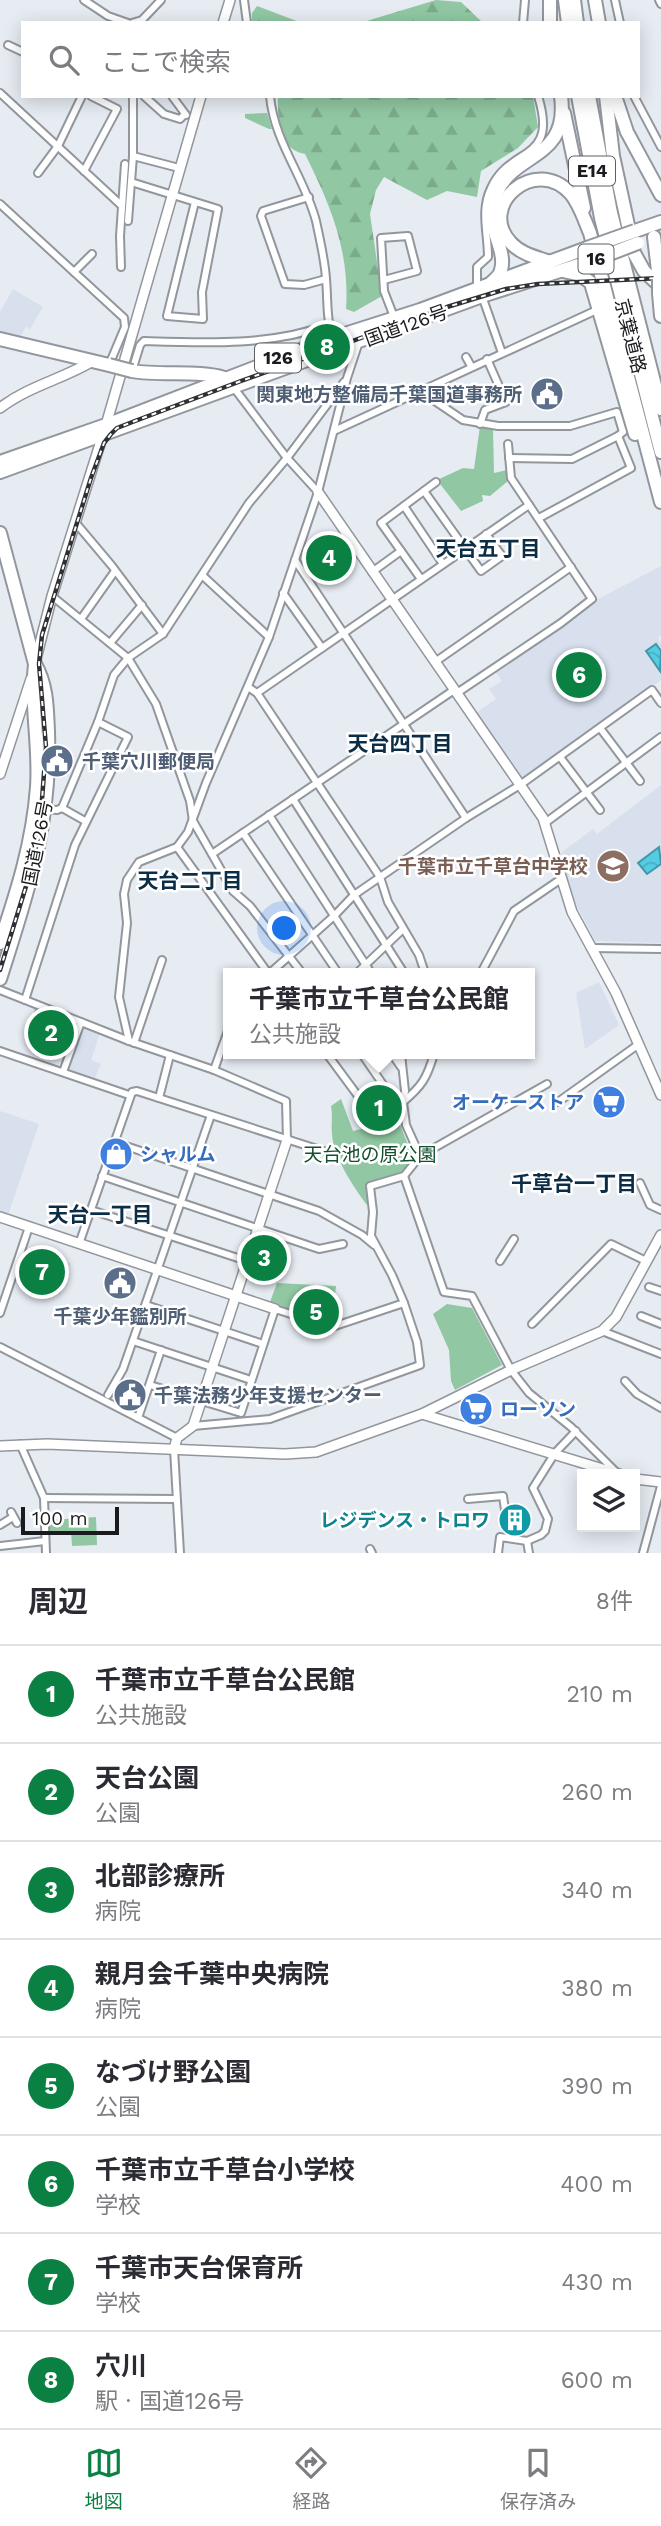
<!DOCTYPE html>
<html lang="ja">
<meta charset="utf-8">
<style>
:root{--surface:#fff;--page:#f2f2f3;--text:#2b2b33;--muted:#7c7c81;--line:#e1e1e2;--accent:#0b8043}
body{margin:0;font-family:"Work Sans","Noto Sans JP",sans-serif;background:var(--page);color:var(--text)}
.controls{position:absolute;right:21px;bottom:21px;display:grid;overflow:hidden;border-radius:0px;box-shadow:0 4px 18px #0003}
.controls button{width:63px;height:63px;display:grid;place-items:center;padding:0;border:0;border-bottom:2px solid var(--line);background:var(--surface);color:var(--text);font:35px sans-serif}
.scale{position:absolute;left:21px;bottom:18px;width:98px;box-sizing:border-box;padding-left:7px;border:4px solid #1a1b1e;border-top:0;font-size:19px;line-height:24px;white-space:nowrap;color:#1a1b1e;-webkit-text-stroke:5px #fff;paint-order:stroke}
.you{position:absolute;left:285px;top:929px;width:24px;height:24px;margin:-18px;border:5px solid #fff;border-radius:50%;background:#1a73e8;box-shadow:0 0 0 10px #1a73e833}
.badge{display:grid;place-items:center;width:46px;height:46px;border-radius:50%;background:var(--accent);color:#fff;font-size:23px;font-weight:700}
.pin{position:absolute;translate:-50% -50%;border:4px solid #fff;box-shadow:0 2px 7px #0006}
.popup{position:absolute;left:223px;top:968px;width:312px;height:91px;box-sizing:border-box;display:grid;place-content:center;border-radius:0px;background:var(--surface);filter:drop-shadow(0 2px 5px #0005);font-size:23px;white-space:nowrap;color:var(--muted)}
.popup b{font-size:26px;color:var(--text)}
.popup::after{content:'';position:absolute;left:50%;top:100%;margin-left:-14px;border:14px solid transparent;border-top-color:var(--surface)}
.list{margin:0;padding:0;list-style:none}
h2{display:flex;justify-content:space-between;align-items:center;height:91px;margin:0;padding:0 28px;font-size:30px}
h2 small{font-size:23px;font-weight:400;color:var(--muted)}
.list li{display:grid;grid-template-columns:46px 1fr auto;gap:21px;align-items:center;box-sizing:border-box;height:98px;padding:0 28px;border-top:2px solid var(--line)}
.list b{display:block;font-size:26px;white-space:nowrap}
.list p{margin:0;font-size:23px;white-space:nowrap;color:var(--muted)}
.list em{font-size:23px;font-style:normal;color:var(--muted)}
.icon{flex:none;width:38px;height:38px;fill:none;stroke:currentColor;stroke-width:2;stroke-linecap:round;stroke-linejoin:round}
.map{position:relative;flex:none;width:661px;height:1553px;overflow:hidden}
.search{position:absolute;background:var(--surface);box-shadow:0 4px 18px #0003;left:21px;right:21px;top:21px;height:77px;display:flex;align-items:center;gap:18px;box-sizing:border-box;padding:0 24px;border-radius:0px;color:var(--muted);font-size:26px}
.sheet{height:875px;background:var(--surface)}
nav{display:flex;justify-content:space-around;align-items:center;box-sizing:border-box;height:98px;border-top:2px solid var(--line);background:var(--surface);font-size:19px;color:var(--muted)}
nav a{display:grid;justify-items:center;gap:4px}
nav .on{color:var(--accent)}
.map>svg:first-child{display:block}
.built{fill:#d8e0ee}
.forest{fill:url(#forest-firs)}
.green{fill:#91c8a3}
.water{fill:url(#water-waves);stroke:#4397a8;stroke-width:2}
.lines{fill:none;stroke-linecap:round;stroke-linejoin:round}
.street-casing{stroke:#92969d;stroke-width:10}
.secondary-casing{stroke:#92969d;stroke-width:12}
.highway-casing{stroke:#92969d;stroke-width:16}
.street{stroke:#fff;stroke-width:6}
.secondary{stroke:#fff;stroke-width:9}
.highway{stroke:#fff;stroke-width:12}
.rail-casing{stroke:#2f3034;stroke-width:4.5}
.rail{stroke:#fff;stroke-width:2;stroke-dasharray:5;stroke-linecap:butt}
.highway-bridge-casing{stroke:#92969d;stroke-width:16;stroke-linecap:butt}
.highway-bridge{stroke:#fff;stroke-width:12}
.labels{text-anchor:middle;stroke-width:5;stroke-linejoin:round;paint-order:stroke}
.shield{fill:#fff;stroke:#5f5f62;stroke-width:2}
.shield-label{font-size:18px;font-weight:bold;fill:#1a1b1e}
.street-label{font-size:19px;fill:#1a1b1e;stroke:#fff}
.service-label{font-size:19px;font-weight:bold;fill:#4e5e75;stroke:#fff;text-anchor:start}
.education-label{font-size:19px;font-weight:bold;fill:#785e54;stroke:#fff;text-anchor:end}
.shop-label{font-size:19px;font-weight:bold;fill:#366cbe;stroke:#fff;text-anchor:start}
.park-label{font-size:19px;fill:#13502f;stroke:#fff}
.culture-label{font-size:19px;font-weight:bold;fill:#0d838f;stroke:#fff;text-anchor:end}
.neighbourhood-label{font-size:21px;font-weight:bold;fill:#0b2d46;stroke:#fff}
</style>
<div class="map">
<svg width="661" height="1553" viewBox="0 0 661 1553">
<defs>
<pattern id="forest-firs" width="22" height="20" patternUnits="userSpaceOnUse" patternTransform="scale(1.75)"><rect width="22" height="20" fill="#91c8a3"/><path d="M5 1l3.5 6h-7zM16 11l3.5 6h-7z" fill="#7cab8c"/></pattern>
<pattern id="water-waves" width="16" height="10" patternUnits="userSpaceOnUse" patternTransform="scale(1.75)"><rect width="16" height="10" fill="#54cce3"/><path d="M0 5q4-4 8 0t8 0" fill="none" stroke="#49afc2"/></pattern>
</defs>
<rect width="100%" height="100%" fill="#e7ecf3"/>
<g class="built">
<polygon points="13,289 43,307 30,329 26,327 19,339 0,335 0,312"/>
<polygon points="661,566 661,635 658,638 661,643 661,680 522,779 476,713 496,699 489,689 502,681 494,670 596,600"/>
<polygon points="661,785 661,943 595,941 570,892 562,852 593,829 597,834"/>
<polygon points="599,982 619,1025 585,1049 576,993"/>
<polygon points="84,1027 100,1033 91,1060 101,1064 95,1078 68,1069"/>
<polygon points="0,1111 39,1124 7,1218 0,1215"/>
<polygon points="25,1248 71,1263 60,1295 14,1280"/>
</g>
<g class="forest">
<polygon points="436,0 461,2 483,23 360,23"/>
<polygon points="257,6 302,23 252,23 252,13"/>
<path d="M 278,96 L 533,96 L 538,127 L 518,148 L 481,171 L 477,197 L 447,191 L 427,200 L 384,177 L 376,190 L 370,214 L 382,296 L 354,312 L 346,309 C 350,251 330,204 305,154 C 301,153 297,152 294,150 C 280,140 277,112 278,96 Z"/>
</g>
<g class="green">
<polygon points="267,113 272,129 269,129 245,118 245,114"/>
<polygon points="480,426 493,428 494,473 507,470 508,481 490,496 482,495 483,501 461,511 437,480 463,468 474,469"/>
<polygon points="35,1009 77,1024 78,1027 67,1052 25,1040"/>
<path d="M 341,1099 L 353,1131 L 398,1120 L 413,1157 L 404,1171 L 368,1183 L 367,1205 C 354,1188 333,1156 332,1134 C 331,1124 333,1117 331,1106 Z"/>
<polygon points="277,1283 336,1286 332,1323 270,1302"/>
<polygon points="447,1304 472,1308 502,1365 455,1390 451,1381 449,1350 433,1314"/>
<polygon points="96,1517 97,1545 72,1546 71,1531 49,1532 48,1520"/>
</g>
<g class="water">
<polygon points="656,644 661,651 660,671 646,651"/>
<polygon points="659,847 661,864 647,874 638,863"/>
</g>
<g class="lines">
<defs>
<g id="street">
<polyline points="84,0 108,16 128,23"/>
<polyline points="244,0 247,23"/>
<polyline points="615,0 620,23"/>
<polyline points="659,0 661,4"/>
<polyline points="132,23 142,20 161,0"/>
<polyline points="523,23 525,0"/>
<polyline points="8,45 23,52"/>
<polyline points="0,93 121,205"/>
<polyline points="144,96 164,114 180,119 185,114"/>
<polyline points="172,96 186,115"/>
<path d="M 270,96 C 274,142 305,178 316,221 C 320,240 325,261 326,279 C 328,300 326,318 332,338"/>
<polyline points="634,96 661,147"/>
<polyline points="133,156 179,168"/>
<polyline points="84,171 117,109 91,96"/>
<polyline points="38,173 58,146 82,96"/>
<polyline points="131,182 218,209 202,292 203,319 167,316 195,202"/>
<polyline points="309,197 263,211 261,216 285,284 304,285 326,279"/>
<polyline points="0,204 124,318 125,327 109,365"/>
<polyline points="128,221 133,156 133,96"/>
<polyline points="121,267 120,236 125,164"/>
<polyline points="74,272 92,254"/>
<polyline points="384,280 417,271 408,236 381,238 384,291 394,317"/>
<path d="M 477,288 L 477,267 L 488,257 C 488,233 480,210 491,188 C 510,145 559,163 538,96"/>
<polyline points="482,296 502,353"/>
<polyline points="466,357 471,366"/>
<path d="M 132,371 L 140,345 L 144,341 C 205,343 270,346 328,325"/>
<polyline points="234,388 287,458 318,492"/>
<polyline points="420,391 463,420 498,426 570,426 617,412 623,432 618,436"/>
<polyline points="480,424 485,410 506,402 487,359"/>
<polyline points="334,431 599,309"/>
<polyline points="509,458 572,459 618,436 631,468 539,518"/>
<polyline points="424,491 481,571 502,556 486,534"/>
<polyline points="404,506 443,564"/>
<polyline points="75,522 112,566 163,634"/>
<polyline points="295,560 466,818"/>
<polyline points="372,572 401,551"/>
<polyline points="203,576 269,637"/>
<polyline points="421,579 381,523 436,482"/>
<polyline points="283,593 322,648"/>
<polyline points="52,596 128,658 156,704 190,801 193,821 233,891 250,906 302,973"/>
<polyline points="81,619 115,571"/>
<polyline points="110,643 142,605"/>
<polyline points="435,662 571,567"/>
<polyline points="248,687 257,693 380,877 388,902 419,955 425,973"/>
<polyline points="257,693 529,505"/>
<polyline points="457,693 561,623 592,599 511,478 508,444"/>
<polyline points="600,728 640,781"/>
<polyline points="560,757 600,810"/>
<polyline points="293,799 404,973"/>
<polyline points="62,808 85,821"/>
<polyline points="45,809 57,810 62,808 98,722 114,675 128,658 163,634 249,503 287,458 344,382"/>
<polyline points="269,815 371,973"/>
<polyline points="545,823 661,737"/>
<polyline points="243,833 338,973"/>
<polyline points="177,847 268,973"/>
<polyline points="212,854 454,690"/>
<polyline points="591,948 661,949"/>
<polyline points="270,973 334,916 354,895 466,818 520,785 652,690 661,703"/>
<polyline points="357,973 403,929"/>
<polyline points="481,973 514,911 561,879"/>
<polyline points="0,990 129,1041 214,1070 286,1101 287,1140"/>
<polyline points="25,1000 75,845 128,737 98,722"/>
<polyline points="129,1041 119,997 127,923 124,894 127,880 139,862 177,847 188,832 206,783 269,637 318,492 347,378 359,342"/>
<polyline points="134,1043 162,960"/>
<polyline points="0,1051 129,1095"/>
<polyline points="327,1054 361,1100 384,1086"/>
<polyline points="362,1054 384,1086 403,1102 406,1125 420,1156"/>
<polyline points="392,1054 401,1067"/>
<polyline points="401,1054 405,1091 403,1100"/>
<polyline points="214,1070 229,1028"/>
<polyline points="63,1072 81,1022"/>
<polyline points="159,1098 170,1055"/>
<path d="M 403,1102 C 422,1086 427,1078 434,1054"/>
<polyline points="558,1102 639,1044"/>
<polyline points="114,1142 319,1211 362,1235 374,1245"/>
<polyline points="102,1176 319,1249 343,1244"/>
<polyline points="404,1176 444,1292 472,1296 511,1370 529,1393 571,1427 617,1473"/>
<polyline points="640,1183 650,1205 661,1210"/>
<polyline points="91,1210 247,1261"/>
<polyline points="79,1244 132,1092 137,1091 336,1155"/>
<polyline points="500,1261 514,1239"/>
<polyline points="649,1287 661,1291"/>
<polyline points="146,1305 263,1344"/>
<polyline points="0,1313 29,1227"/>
<polyline points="641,1316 661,1324"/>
<polyline points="532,1324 611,1244 646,1261"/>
<polyline points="602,1331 661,1354"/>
<polyline points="133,1341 251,1380"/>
<polyline points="0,1347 177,1438"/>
<polyline points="625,1381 637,1394 661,1408"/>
<polyline points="150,1385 241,1413 275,1309 332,1327 404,1303 392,1275 371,1236 373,1212 370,1186 404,1176 420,1156 547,1084"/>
<polyline points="108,1395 123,1369 211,1115"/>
<polyline points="138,1418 161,1350"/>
<polyline points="193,1426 270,1419 420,1365 417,1342 404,1303"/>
<polyline points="20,1444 44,1498 46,1553"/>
<polyline points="174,1449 180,1553"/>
<polyline points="44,1498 175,1499"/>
<polyline points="468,1499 503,1496 509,1537"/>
<polyline points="11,1512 17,1523"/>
<polyline points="0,1525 13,1517"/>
<polyline points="527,1541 529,1553"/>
<polyline points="0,1546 45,1541"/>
<polyline points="370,1549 372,1553"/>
<polyline points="498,1553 500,1537 527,1541 541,1535 545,1531 548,1519 533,1488 555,1453 576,1431"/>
<polyline points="643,1553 661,1486"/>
</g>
<g id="secondary">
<polyline points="223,23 230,0"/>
<path d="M 0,408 C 29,386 60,380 91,362"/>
<polyline points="318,492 543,818 572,912 616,993 661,1095"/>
<polyline points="36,659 52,596 106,425 201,96"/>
<polyline points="0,774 31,679"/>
<polyline points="0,1217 275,1309"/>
<polyline points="422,1414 619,1474"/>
<polyline points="0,1446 47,1444 285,1454 316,1452 422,1414 511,1370 602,1331 616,1317 661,1235"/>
<polyline points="174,1449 177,1438 193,1426 287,1140"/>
<polyline points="635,1479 661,1482"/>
</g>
<g id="highway">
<polyline points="550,0 550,23"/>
<polyline points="565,0 568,23"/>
<polyline points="574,0 577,23"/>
<polyline points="595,0 599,23"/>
<polyline points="578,96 601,218 661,452"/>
<polyline points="589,96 611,213 661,409"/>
<polyline points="606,96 613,156 634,253 644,271 661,287"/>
<polyline points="615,96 627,132 661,195"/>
<polyline points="564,113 584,208"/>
<polyline points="635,231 661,222"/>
<polyline points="654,237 659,279"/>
<path d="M 550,262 C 536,257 521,254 511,243 C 476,206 535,154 571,194 C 580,205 584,219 590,233 L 661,502"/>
<polyline points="563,271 581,275 591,283 635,434"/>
<path d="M 491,283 C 495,279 500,276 501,270 C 508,247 480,223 498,190 C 518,151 569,159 561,96"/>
<polyline points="659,293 661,316"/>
<polyline points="0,339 109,365"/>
<path d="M 132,371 C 159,376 201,370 224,378"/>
<polyline points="0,462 106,425 332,338 420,310 587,248"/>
<polyline points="0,472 482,296 591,261"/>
<path d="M 0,533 L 35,664 C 47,685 47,708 48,732 C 51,826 28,891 0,979"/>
<path d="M 0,943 C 17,892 33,842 37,787 C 40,746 30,705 35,664"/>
</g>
</defs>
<use href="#street" class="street-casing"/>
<use href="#secondary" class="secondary-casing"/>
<use href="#highway" class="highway-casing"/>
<use href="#street" class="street"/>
<use href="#secondary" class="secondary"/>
<use href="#highway" class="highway"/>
<defs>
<polyline id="rail" points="0,970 32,867 40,826 46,747 39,664 42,635 91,478 104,443 111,434 117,428 135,421 241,381 447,307 506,289 538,284 661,278"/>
</defs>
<use href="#rail" class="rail-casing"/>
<use href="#rail" class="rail"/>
<defs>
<g id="highway-bridge">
<polyline points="587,248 635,231"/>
<polyline points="591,261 638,243"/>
<polyline points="659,279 659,293"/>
<polyline points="109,365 132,371"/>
</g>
</defs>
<use href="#highway-bridge" class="highway-bridge-casing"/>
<use href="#highway-bridge" class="highway-bridge"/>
</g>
<defs>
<symbol id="civic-disc" viewBox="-11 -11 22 22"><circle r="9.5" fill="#5c6f8a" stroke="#fff"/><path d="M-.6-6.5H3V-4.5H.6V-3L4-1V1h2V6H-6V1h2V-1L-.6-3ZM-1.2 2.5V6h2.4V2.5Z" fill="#fff"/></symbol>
<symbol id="school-disc" viewBox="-11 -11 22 22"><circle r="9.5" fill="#8d6e63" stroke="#fff"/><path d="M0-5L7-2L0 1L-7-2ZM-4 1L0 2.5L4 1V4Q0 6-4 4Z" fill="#fff"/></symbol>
<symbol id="supermarket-disc" viewBox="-11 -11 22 22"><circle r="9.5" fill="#3f7fe0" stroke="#fff"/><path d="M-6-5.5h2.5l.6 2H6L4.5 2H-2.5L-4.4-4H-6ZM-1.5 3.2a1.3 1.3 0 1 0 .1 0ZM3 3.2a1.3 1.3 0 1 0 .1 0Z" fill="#fff"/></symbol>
<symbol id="shop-disc" viewBox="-11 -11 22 22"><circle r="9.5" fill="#3f7fe0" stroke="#fff"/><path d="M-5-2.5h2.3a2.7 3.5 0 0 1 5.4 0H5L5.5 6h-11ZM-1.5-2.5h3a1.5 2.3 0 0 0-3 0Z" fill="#fff"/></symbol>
<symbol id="building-disc" viewBox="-11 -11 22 22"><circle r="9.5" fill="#0f9aa8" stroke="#fff"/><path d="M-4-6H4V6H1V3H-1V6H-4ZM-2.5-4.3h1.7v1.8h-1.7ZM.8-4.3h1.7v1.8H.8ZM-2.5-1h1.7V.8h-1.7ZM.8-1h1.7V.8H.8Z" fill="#fff"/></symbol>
</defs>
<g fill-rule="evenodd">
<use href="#civic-disc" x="528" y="375" width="38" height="38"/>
<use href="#civic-disc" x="38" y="742" width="38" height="38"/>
<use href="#school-disc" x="594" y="847" width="38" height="38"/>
<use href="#supermarket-disc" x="590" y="1083" width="38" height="38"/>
<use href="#shop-disc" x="97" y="1135" width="38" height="38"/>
<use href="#civic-disc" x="101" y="1264" width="38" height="38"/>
<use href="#civic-disc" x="111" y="1376" width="38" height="38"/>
<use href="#supermarket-disc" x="457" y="1390" width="38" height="38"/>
<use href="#building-disc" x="496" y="1501" width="38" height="38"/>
</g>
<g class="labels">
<g class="shield">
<rect x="569" y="156.5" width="46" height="29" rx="5"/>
<rect x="578.5" y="244.5" width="35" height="29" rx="5"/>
<rect x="255" y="343.5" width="46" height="29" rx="5"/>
</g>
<g class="shield-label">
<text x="592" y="177">E14</text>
<text x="596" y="265">16</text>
<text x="278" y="364">126</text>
</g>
<g class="street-label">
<text transform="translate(406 325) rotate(-20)" y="7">国道126号</text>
<text transform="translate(631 336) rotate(76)" y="7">京葉道路</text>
<text transform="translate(37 843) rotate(-79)" y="7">国道126号</text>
</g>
<g class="service-label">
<text x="522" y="401" text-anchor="end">関東地方整備局千葉国道事務所</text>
<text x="82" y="768">千葉穴川郵便局</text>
<text x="120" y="1323" text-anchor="middle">千葉少年鑑別所</text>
<text x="154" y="1402">千葉法務少年支援センター</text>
</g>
<g class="education-label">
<text x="588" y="873">千葉市立千草台中学校</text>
</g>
<g class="shop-label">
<text x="584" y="1109" text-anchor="end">オーケーストア</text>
<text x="140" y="1161">シャルム</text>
<text x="500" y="1416">ローソン</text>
</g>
<g class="park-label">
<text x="370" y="1161">天台池の原公園</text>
</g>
<g class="culture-label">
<text x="490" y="1527">レジデンス・トロワ</text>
</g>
<g class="neighbourhood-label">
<text x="488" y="556">天台五丁目</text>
<text x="400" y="751">天台四丁目</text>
<text x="190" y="888">天台二丁目</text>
<text x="574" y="1191">千草台一丁目</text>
<text x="100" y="1222">天台一丁目</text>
</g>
</g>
</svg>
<div class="controls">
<button><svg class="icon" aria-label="layers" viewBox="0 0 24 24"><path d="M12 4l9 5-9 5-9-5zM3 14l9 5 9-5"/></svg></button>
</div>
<div class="scale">100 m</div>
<div class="you"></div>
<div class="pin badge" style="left:379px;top:1108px">1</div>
<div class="popup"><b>千葉市立千草台公民館</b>公共施設</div>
<div class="pin badge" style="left:51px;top:1033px">2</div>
<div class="pin badge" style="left:264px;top:1258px">3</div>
<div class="pin badge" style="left:329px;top:558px">4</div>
<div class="pin badge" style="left:316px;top:1312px">5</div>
<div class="pin badge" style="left:579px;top:675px">6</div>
<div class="pin badge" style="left:42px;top:1272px">7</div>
<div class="pin badge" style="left:327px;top:347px">8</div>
<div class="search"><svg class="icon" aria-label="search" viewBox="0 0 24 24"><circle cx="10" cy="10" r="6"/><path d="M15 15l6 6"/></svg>ここで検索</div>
</div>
<section class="sheet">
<h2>周辺<small>8件</small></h2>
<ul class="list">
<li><span class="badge">1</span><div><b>千葉市立千草台公民館</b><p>公共施設</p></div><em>210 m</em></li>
<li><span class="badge">2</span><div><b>天台公園</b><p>公園</p></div><em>260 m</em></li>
<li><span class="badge">3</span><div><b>北部診療所</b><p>病院</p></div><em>340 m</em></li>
<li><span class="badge">4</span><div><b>親月会千葉中央病院</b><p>病院</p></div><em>380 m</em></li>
<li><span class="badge">5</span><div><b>なづけ野公園</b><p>公園</p></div><em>390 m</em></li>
<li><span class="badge">6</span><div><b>千葉市立千草台小学校</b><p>学校</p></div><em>400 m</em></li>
<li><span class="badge">7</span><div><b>千葉市天台保育所</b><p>学校</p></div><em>430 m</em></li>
<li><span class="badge">8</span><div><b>穴川</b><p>駅 · 国道126号</p></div><em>600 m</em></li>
</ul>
</section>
<nav>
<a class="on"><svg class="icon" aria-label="map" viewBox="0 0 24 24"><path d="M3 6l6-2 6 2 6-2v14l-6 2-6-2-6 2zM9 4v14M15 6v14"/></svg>地図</a>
<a><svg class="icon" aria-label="directions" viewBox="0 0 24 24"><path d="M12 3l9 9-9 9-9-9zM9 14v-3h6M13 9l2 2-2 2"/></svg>経路</a>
<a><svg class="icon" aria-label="saved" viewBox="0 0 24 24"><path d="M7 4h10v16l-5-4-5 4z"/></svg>保存済み</a>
</nav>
